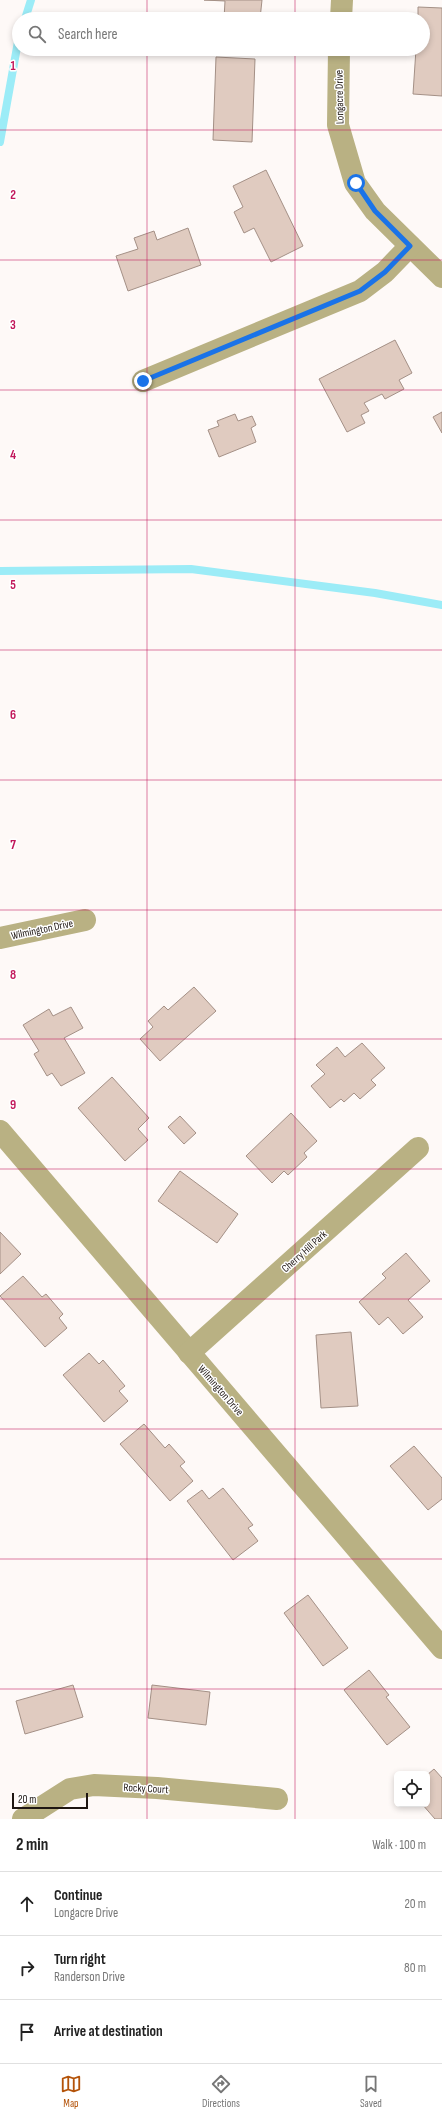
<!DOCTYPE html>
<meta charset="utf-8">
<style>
:root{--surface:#fff;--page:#f6f6f6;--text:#222;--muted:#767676;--line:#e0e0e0;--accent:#b45309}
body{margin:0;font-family:"Sofia Sans Condensed",sans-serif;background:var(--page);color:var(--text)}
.controls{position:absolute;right:12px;bottom:12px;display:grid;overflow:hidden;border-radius:6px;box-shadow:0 2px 6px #0003}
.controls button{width:36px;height:36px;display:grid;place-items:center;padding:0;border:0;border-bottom:1px solid var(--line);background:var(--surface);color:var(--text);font:20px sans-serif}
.scale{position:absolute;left:12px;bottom:10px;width:76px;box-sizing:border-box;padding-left:4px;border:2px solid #1e1612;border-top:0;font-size:11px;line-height:14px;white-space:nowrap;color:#1e1612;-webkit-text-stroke:3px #fff;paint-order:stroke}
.stop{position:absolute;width:12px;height:12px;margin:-9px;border:3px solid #1a73e8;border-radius:50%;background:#fff}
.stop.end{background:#1a73e8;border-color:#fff;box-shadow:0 1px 4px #0008}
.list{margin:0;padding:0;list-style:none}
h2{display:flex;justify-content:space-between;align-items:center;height:52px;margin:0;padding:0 16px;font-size:17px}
h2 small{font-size:13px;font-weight:400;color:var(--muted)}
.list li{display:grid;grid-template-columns:26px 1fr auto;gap:12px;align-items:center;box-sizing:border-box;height:64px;padding:0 16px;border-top:1px solid var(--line)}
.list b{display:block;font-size:15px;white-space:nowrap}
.list p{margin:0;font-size:13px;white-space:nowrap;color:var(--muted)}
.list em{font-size:13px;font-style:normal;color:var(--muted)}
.icon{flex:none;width:22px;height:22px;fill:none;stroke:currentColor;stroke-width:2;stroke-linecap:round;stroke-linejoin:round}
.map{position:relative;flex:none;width:442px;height:1819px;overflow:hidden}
.search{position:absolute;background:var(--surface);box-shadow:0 2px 6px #0003;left:12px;right:12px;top:12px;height:44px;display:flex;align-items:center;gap:10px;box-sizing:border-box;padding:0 14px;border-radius:22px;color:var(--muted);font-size:15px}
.sheet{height:244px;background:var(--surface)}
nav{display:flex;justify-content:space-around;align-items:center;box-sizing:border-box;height:56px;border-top:1px solid var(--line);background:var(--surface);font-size:11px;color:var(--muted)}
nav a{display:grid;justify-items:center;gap:2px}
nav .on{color:var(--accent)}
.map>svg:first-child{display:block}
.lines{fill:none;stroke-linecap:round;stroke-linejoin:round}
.stream{stroke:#9cecf7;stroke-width:8}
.building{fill:#e0cbc0;stroke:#a49086}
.minor{stroke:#b9b183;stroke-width:22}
.route{stroke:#1a73e8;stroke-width:5}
.grid{fill:none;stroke:#c2185b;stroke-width:1;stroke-opacity:0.55}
.labels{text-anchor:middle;stroke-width:3;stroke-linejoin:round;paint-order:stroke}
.street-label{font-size:11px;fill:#1e1612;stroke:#fff}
.grid-label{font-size:13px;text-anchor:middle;font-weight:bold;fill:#c2185b;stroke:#fff;stroke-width:3;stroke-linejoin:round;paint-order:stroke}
</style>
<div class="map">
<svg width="442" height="1819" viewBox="0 0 442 1819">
<rect width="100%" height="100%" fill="#fef9f7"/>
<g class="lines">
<g class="stream">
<polyline points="25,19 31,0"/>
<polyline points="0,142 19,36"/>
<polyline points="0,571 191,569 375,593 442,605"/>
</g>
</g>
<g class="building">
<polygon points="204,0 262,0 260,19 224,19 225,1"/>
<polygon points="418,7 442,8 442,96 413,94 416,49 423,49 423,19 418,19"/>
<polygon points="216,57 255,59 252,142 213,140"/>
<polygon points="266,170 303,246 271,262 254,228 244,233 234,212 243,207 233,186"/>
<polygon points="188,228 201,265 128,291 116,256 138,249 134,238 154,231 157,240"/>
<polygon points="395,340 412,373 399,380 404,389 385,399 382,394 364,403 369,411 361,415 365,423 347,432 319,379"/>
<polygon points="442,412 442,433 433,417"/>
<polygon points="235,414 238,421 252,416 256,425 251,428 256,442 219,457 208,430 219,426 217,421"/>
<polygon points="194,987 216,1011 160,1061 140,1039 153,1027 148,1021 164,1006 168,1010"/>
<polygon points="71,1007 83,1028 64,1038 85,1073 61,1086 52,1073 47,1076 34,1054 39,1051 23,1025 49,1009 53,1016"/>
<polygon points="362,1043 385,1068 371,1080 376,1085 360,1099 354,1093 344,1102 341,1099 330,1108 311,1086 325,1074 316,1065 337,1047 345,1057"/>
<polygon points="112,1077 149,1118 138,1129 148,1140 125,1161 78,1108"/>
<polygon points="291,1113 317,1141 304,1153 307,1157 288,1175 284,1171 272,1183 246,1156"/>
<polygon points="180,1116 196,1133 184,1144 168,1127"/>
<polygon points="180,1171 238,1214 217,1243 158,1201"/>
<polygon points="0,1232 21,1254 0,1274"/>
<polygon points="406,1253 430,1281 408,1300 423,1317 403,1334 388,1317 379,1325 359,1302 386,1278 382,1274"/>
<polygon points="23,1276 42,1297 46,1294 63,1314 59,1318 67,1328 45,1347 0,1296"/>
<polygon points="351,1332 358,1406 321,1408 316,1335"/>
<polygon points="89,1353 99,1364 103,1360 125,1386 119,1391 128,1401 104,1422 63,1375"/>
<polygon points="144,1424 165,1448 169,1444 185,1462 180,1466 193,1481 170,1501 120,1444"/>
<polygon points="414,1446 442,1478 442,1499 428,1510 390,1466"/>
<polygon points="223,1488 253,1525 248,1528 258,1541 233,1560 187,1501 202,1490 209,1499"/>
<polygon points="308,1595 348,1648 323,1666 284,1613"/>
<polygon points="369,1670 389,1695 386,1697 410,1727 387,1745 344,1690"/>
<polygon points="73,1685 83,1717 25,1734 16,1701"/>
<polygon points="152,1685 210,1692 206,1725 148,1718"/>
<polygon points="434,1769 442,1778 442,1819 435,1819 422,1804 427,1804 427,1775"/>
</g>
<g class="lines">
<g class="minor">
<polyline points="341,19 342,0"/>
<polyline points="339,49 338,125 355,183 375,211 442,277"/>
<polyline points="143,381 360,291 385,272 410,246"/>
<polyline points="0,938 85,920"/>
<polyline points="0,1131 442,1648"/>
<polyline points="189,1353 418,1148"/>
<polyline points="23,1819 70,1789 94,1785 157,1788 277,1799"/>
</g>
</g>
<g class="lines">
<polyline class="route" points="143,381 360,291 385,272 410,246 375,211 356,183"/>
</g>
<path class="grid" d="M 147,0 L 147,19M 295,0 L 295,19M 147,49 L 147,1819M 295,49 L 295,1819M 0,130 L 442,130M 0,260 L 442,260M 0,390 L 442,390M 0,520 L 442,520M 0,650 L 442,650M 0,780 L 442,780M 0,910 L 442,910M 0,1039 L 442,1039M 0,1169 L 442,1169M 0,1299 L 442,1299M 0,1429 L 442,1429M 0,1559 L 442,1559M 0,1689 L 442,1689"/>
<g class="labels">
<g class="street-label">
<text transform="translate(339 97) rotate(-91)" y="4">Longacre Drive</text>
<text transform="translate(42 929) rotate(-12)" y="4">Wilmington Drive</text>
<text transform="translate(304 1251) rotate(-42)" y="4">Cherry Hill Park</text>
<text transform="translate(221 1390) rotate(49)" y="4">Wilmington Drive</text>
<text transform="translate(146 1788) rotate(3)" y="4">Rocky Court</text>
</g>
</g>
<g class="grid-label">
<text x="13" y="70">1</text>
<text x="13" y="199">2</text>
<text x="13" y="329">3</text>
<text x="13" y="459">4</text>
<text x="13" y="589">5</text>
<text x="13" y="719">6</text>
<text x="13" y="849">7</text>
<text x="13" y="979">8</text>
<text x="13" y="1109">9</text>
</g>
</svg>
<div class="controls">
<button><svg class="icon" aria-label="locate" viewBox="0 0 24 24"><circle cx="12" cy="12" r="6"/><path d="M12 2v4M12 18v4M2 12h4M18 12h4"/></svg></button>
</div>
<div class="scale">20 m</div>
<div class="stop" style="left:356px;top:183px"></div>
<div class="stop end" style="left:143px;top:381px"></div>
<div class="search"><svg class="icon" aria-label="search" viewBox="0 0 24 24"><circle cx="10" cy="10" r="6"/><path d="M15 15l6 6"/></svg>Search here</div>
</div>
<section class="sheet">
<h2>2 min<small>Walk · 100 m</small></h2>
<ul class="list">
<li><svg class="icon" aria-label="ahead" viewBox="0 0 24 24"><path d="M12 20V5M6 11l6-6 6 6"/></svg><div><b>Continue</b><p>Longacre Drive</p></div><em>20 m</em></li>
<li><svg class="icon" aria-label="right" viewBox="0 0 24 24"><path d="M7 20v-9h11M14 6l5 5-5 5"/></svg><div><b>Turn right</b><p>Randerson Drive</p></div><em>80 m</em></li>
<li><svg class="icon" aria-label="arrive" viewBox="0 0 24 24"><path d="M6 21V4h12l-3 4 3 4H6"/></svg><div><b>Arrive at destination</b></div></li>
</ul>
</section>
<nav>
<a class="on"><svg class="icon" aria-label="map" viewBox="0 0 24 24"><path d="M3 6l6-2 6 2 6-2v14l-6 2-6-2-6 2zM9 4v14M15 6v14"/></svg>Map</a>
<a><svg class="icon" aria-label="directions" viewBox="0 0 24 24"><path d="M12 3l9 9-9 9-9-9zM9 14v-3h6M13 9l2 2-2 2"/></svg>Directions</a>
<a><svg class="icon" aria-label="saved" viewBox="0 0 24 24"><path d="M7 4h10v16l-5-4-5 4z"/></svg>Saved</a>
</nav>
